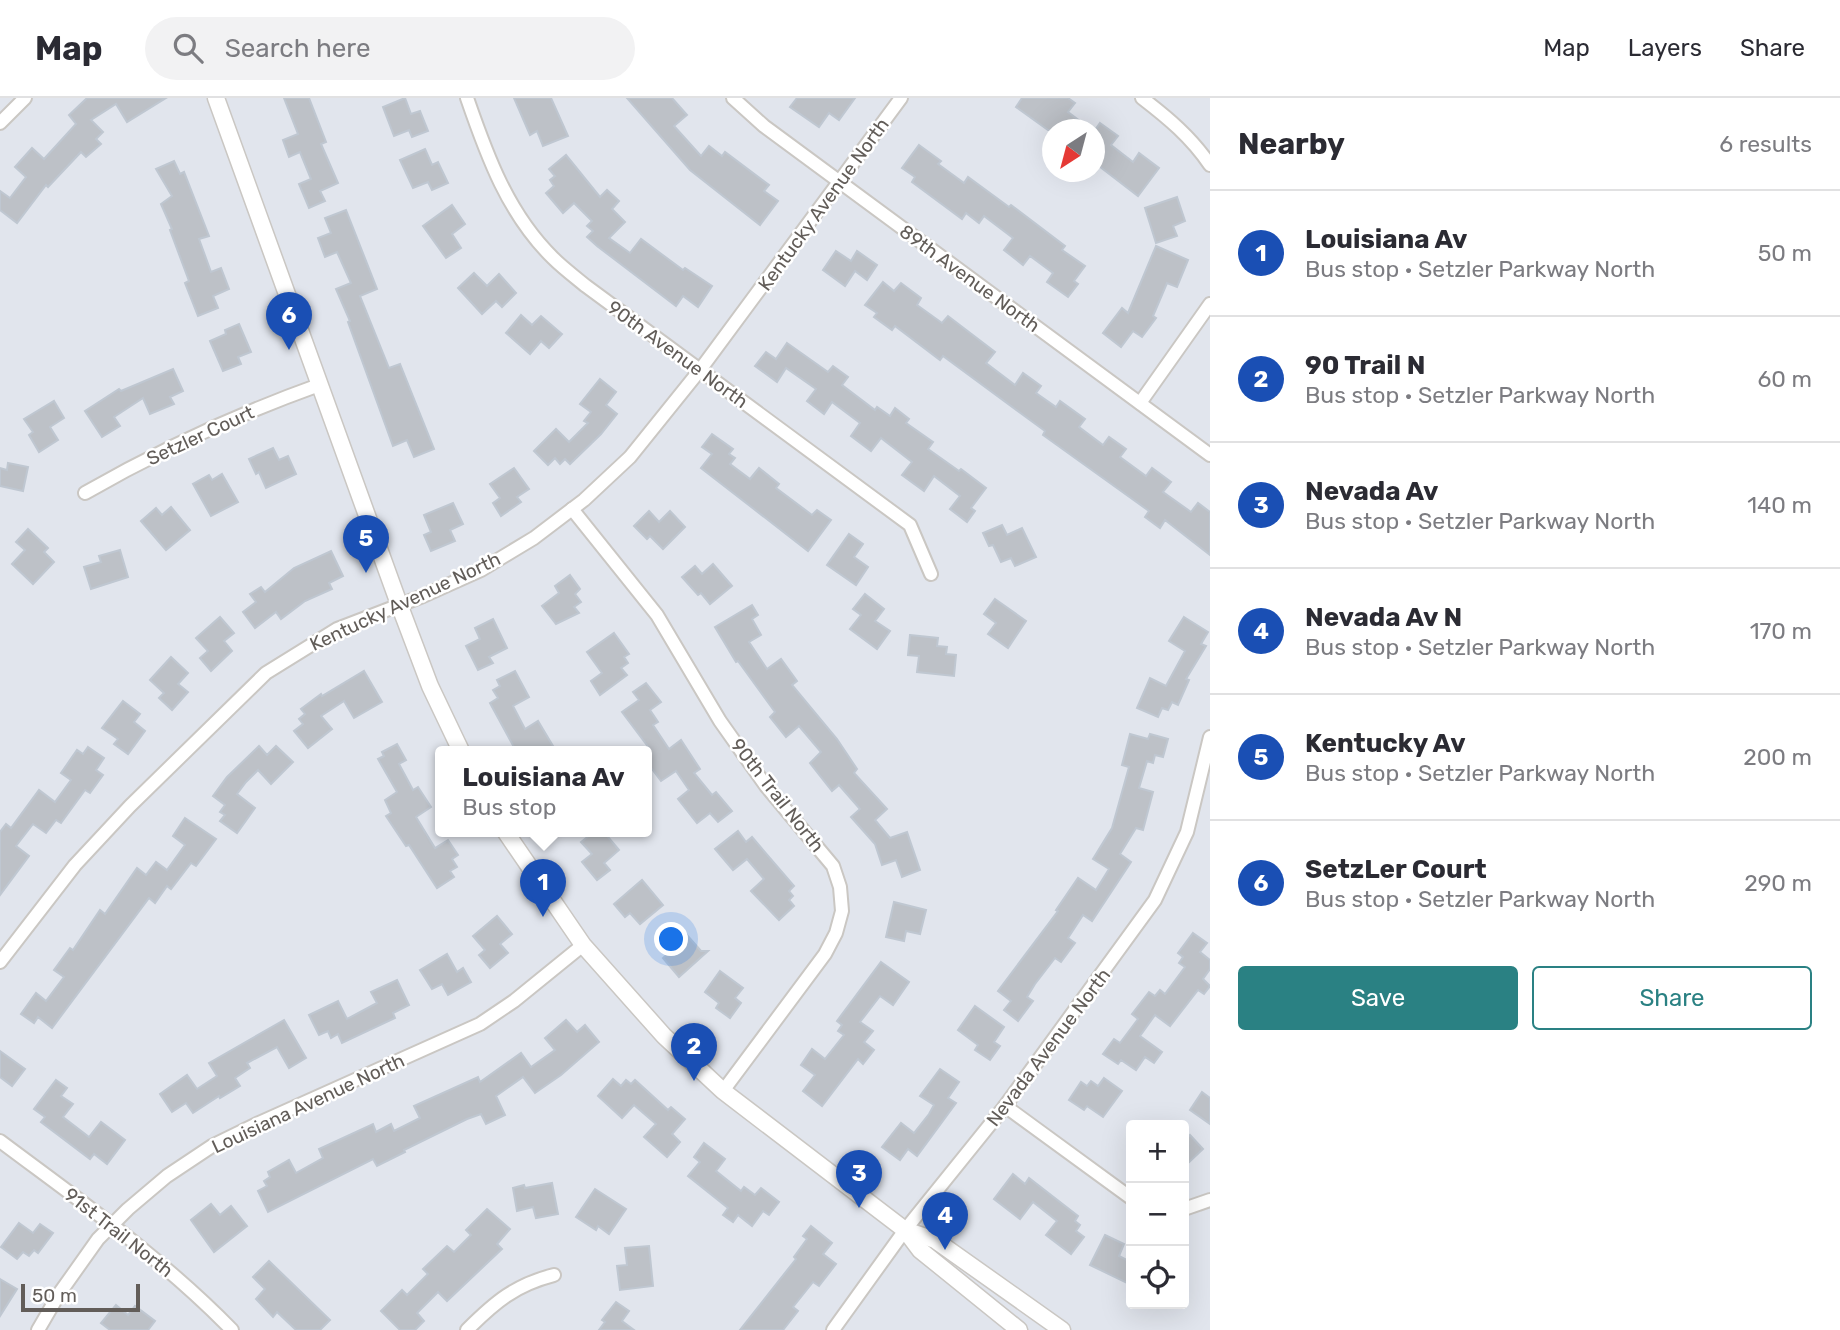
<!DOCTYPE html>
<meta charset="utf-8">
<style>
:root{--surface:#fff;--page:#f2f2f3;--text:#2b2b33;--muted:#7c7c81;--line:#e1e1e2;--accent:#2a8183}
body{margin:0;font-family:Rubik,sans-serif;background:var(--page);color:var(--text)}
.controls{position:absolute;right:21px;bottom:21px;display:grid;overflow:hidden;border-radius:7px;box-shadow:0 7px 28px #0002}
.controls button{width:63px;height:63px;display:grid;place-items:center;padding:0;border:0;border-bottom:2px solid var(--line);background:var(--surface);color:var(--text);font:35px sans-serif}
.compass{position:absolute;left:1042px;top:21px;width:63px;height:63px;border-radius:50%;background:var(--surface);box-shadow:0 7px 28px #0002;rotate:216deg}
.scale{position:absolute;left:21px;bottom:18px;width:119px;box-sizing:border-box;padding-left:7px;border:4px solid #625d59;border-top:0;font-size:19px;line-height:24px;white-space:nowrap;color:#625d59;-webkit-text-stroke:5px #fff;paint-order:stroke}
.you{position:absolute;left:672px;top:842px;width:24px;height:24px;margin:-18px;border:5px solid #fff;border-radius:50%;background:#1a73e8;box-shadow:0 0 0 10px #1a73e833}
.badge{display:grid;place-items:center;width:46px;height:46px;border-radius:50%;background:var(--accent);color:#fff;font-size:23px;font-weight:700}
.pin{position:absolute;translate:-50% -58px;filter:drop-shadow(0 2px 4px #0008)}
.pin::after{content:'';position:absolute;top:37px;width:24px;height:21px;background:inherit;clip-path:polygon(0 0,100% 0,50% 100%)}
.popup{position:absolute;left:435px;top:648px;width:217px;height:91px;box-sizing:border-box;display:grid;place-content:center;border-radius:7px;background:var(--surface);filter:drop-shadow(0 2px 5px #0005);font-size:23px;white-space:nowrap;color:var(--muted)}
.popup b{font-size:26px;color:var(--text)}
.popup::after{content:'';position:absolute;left:50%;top:100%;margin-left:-14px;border:14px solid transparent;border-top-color:var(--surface)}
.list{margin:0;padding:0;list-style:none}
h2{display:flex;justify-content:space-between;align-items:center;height:91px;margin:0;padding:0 28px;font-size:30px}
h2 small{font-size:23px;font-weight:400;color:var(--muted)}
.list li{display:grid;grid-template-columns:46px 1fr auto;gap:21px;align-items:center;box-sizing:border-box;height:126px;padding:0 28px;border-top:2px solid var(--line)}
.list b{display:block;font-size:26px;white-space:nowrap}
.list p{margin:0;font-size:23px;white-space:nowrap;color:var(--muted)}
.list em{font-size:23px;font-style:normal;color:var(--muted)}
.actions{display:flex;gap:14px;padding:21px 28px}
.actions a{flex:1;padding:16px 0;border:2px solid var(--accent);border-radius:7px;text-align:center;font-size:24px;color:var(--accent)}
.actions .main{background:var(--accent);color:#fff}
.icon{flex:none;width:38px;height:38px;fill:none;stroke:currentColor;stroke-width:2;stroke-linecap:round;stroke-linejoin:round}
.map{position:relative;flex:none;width:1210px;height:1232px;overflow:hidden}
header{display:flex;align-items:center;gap:42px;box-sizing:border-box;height:98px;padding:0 35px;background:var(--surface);border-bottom:2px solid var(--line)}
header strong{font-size:33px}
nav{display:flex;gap:38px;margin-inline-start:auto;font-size:24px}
.search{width:490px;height:63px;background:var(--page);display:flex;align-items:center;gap:18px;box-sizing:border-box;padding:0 24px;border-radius:38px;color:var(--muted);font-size:26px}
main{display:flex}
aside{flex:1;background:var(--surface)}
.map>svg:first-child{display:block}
.building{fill:#bdc1c7;stroke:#bfc7d1;stroke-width:2}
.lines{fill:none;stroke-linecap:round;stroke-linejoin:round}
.minor-casing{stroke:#cac7c3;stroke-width:16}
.tertiary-casing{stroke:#cac7c3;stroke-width:19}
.minor{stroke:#fff;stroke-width:12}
.tertiary{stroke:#fff;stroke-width:16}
.labels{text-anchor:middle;stroke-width:5;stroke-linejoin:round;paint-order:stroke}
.street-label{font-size:19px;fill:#625d59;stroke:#fff}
</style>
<header>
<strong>Map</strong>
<div class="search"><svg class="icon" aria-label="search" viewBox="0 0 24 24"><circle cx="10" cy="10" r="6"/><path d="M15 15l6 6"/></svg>Search here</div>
<nav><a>Map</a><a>Layers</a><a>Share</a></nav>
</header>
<main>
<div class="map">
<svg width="1210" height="1232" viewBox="0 0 1210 1232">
<rect width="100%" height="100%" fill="#e1e5ed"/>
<g class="building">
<polygon points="87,0 166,0 127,24 116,6 91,22 103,34 96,41 101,46 86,59 81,54 48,89 46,87 17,125 0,112 0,93 10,100 26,79 15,69 32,50 44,61 76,26 69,17"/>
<polygon points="284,0 309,0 326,44 321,46 338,85 320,93 325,103 309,110 299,86 311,81 300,54 289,59 283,42 298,36"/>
<polygon points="405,0 411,16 420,13 428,33 412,39 409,32 394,38 383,9"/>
<polygon points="514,0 551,0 568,38 543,48 537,33 530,37"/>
<polygon points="627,0 672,0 687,17 674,28 701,58 709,48 722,58 725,54 769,87 764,93 778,103 760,127 690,72"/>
<polygon points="797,0 855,0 839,22 829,15 819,29 790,9"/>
<polygon points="1022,0 1068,0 1075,5 1068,14 1092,32 1048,32 1016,9"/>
<polygon points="1100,25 1118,38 1111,47 1133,64 1139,55 1159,70 1138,98 1095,65 1095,32"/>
<polygon points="919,47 941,63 938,66 964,85 968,79 1009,109 1011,107 1065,148 1062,152 1085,168 1074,183 1078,186 1068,199 1047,184 1053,175 1030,158 1023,167 1004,152 1013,140 984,118 979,125 966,115 962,121 912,84 915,79 902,70"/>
<polygon points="425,51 432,67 438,64 448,85 432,92 428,84 413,90 400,62"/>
<polygon points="566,57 600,99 607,92 619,103 612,111 625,124 609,140 630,155 641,141 683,172 685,170 712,188 698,209 683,198 676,208 597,148 587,139 593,133 587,128 592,123 574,105 563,115 546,95 554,88 550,82 555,78 549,71"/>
<polygon points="174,63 180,76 184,74 209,138 199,141 211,174 221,170 229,191 213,198 218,210 198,218 185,185 189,183 170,132 172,131 161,106 172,98 156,71"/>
<polygon points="1177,99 1185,123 1173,128 1177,138 1156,145 1145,110"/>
<polygon points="452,107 465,126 452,136 461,150 446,160 423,128"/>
<polygon points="346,112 377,191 360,198 389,270 400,266 434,351 414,359 407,342 393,348 348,224 350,223 336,191 351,185 337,154 325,159 318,140 331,135 325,120"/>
<polygon points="1156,148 1188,162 1177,189 1167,185 1153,218 1156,220 1142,239 1133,233 1121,249 1103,235 1122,210 1128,215"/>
<polygon points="836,153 851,163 857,153 877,167 867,182 855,173 845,188 823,172"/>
<polygon points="474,175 487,188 499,176 516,195 502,209 496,203 482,216 458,190"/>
<polygon points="883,184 894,193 901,185 921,200 917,207 942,225 948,218 995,254 986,265 1015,287 1023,275 1041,288 1036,295 1056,309 1060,303 1085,321 1079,329 1103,347 1109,339 1126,351 1120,359 1146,378 1152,370 1171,384 1163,394 1191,414 1198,405 1210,414 1210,457 1165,422 1160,430 1145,419 1149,413 1043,337 1045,333 943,258 940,262 895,228 892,232 874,219 877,215 865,207"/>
<polygon points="521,217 532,227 541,218 562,236 549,250 541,243 530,256 506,235"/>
<polygon points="239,226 251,254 238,259 241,266 223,273 210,243 226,236 225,232"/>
<polygon points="787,245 828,274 833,268 848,279 842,287 875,312 877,309 890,318 895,310 909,321 906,325 933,344 928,351 959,373 961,371 986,390 971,410 975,413 967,424 950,411 960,398 934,378 924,393 902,377 912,364 881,340 871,353 851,338 860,325 832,304 824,316 807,303 816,291 786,270 777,284 755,268 766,254 776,261"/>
<polygon points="173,271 183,293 170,299 174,306 150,316 143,300 114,319 120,328 102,339 85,313 119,291 121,293"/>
<polygon points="600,281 616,294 606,307 617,316 601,336 570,366 565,361 560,366 555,360 548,367 534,353 556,331 569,344 588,325 584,323 591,314 580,306"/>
<polygon points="54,303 64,320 50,329 58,342 39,354 29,337 33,334 24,321"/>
<polygon points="712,336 733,351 729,356 735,360 730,366 750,381 759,370 779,386 776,390 812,417 817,412 831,422 808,453 701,370 712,356 702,349"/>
<polygon points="273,350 279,362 288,358 296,376 266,390 259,374 256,376 249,361"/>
<polygon points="8,365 28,369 23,393 0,388 0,370 7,372"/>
<polygon points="514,370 529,391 517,399 521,404 501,418 493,405 500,400 490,386"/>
<polygon points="222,376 238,404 211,418 193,386 209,377 212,382"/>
<polygon points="453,405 463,426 450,432 455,443 431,453 424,437 431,434 424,417"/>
<polygon points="171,409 190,432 166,452 141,423 156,410 162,417"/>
<polygon points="649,413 659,424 670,413 685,429 663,451 650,438 647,441 634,428"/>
<polygon points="1002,427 1007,437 1022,430 1036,459 1015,468 1011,460 1001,464 993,447 989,448 983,435"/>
<polygon points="28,431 48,450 44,454 54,464 33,486 12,466 25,452 16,444"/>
<polygon points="849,436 863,446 854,459 868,469 856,487 827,467"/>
<polygon points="120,452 128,479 91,491 84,469 101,464 99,458"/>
<polygon points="331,453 343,478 329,485 332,491 305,503 281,521 276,514 255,530 243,514 256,504 250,496 261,489 265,494 294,470"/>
<polygon points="713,466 732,488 710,506 701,495 698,497 682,479 695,468 702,476"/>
<polygon points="570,477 580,491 575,496 581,504 574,509 579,515 556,526 542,508 559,495 555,488"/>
<polygon points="865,496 884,511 875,523 890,533 877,551 850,531 861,517 853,511"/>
<polygon points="995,501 1026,523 1008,550 988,536 996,525 984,516"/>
<polygon points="752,507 758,517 752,521 761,537 749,544 767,571 781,561 797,583 792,587 837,641 857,671 854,675 887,711 875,722 890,740 907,734 920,772 902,779 896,762 882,767 875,746 851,719 860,711 839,687 832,693 810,665 821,654 799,628 786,639 770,619 775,614 738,563 736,564 715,529"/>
<polygon points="220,519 234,535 224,543 232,553 211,573 200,560 208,553 196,540"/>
<polygon points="1184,519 1208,534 1201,546 1206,548 1186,581 1189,582 1178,607 1172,604 1168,612 1162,610 1158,619 1137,610 1150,580 1166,588 1185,553 1169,543"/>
<polygon points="493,521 507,550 489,559 493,565 478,572 466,548 480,541 475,530"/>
<polygon points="614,535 629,556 624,559 628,565 621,570 627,577 600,597 591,583 602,575 587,554"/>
<polygon points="910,537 938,540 937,548 947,549 946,556 956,557 954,578 917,574 919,558 908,557"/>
<polygon points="171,559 188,575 178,586 188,594 172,612 159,600 164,595 150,582"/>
<polygon points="364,573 382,604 354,620 344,603 321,618 332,631 308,650 294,633 303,626 299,621 305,616 301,611 321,596 322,598"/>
<polygon points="515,573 529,599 513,608 525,631 538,623 556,653 516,653 490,605 498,600 493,592 500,588 497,582"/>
<polygon points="646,585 661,604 650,612 658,624 653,627 669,651 681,642 700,671 694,675 712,697 716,694 732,713 718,724 710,715 697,725 678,701 689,692 676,673 661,683 646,663 646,652 649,650 622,614 639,602 633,594"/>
<polygon points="123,603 140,616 134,624 145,633 128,656 114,646 118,641 102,630"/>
<polygon points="1130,636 1148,641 1150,636 1168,641 1163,659 1155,657 1153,665 1147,663 1139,690 1153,694 1143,732 1136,730 1120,756 1131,764 1092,823 1083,817 1068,840 1075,845 1061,864 1055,860 1035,886 1027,899 1033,903 1018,923 1004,912 1011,903 998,893 1058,813 1056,812 1078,780 1096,792 1109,771 1093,761 1112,730 1129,669 1122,667"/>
<polygon points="397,646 406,662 399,666 413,692 418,689 431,709 416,719 435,750 448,742 458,757 452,761 457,769 450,773 454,779 437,790 409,747 406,748 386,718 391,715 385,702 397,694 378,661 384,658 382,654"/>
<polygon points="259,648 267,657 276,648 293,664 271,686 258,672 246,684 237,696 255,710 237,735 220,723 225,717 220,714 225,707 213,698 227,679"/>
<polygon points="88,649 104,660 96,672 103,677 90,695 85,692 61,725 56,722 46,735 33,726 16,748 29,758 0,797 0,734 6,726 11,730 39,692 55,704 71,682 61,675 77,652 83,656"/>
<polygon points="185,720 216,741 196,768 191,765 171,791 167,788 155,805 149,800 52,930 38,919 34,925 21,916 36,895 46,903 64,879 54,872 70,850 73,852 100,812 105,816 137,770 146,777 156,764 167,772 185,747 173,738"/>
<polygon points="595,733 603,733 619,752 604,765 610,772 597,782 582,764 592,756 581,744"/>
<polygon points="738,733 746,744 752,739 794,788 789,793 793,798 789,802 794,808 779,822 751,793 764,781 747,761 733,772 715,751"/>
<polygon points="642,782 663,807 640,826 630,815 625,819 614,806"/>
<polygon points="894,804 926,812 920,836 906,833 904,843 886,839"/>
<polygon points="497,818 512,836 500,846 508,855 490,870 479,857 485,852 473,838"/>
<polygon points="679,828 701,853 708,853 679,879 663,860 672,852 663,842"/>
<polygon points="1193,835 1207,845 1200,854 1210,862 1210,871 1203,881 1210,888 1204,896 1198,892 1170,928 1155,917 1140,938 1162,954 1154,965 1145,959 1136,972 1121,962 1118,966 1103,956 1114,941 1120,945 1138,921 1132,916 1149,894 1155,898 1160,892 1165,896 1185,869 1179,865 1183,859 1178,855"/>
<polygon points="447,856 457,874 463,870 471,884 448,897 442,886 432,891 420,872"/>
<polygon points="881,864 909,884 893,907 880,898 860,924 873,933 864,944 874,952 863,966 858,961 822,1008 803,993 815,977 801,967 812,951 825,961 844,937 838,933 842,927 837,923"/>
<polygon points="720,873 743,890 735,900 741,905 730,920 716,910 719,905 705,894"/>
<polygon points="397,882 409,907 393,915 395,920 342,945 338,936 331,940 328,933 319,937 309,917 338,903 347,921 377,905 371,894"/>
<polygon points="975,908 1004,929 994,944 1000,948 990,962 975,952 978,947 958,932"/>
<polygon points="284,922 306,960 289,970 277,949 247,965 250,970 235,980 240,988 220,1000 219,998 193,1015 186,1005 172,1014 160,996 187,977 197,991 217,978 209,965"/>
<polygon points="566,922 577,934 585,927 599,944 561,977 535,995 523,979 496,998 505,1017 486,1026 481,1016 467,1021 404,1052 405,1054 377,1068 373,1061 268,1114 258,1093 267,1088 264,1083 270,1079 268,1074 289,1062 296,1075 323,1060 319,1051 373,1026 376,1034 391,1026 394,1033 420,1020 414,1008 478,979 480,984 521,955 531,969 555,952 545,940"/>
<polygon points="0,953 25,971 12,988 0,979"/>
<polygon points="940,971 959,984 948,1000 956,1005 917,1058 908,1051 900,1062 882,1049 901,1025 914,1035 929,1016 934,1007 920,998"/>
<polygon points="1104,980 1122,993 1103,1019 1087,1008 1084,1012 1069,1002 1081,984 1087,988 1091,983 1098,988"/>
<polygon points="613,981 621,988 626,982 631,986 635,982 668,1012 671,1009 685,1021 672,1036 680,1044 667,1059 644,1039 656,1026 634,1007 622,1020 598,998"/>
<polygon points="56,982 67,990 61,998 73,1006 63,1019 89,1039 101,1024 125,1042 107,1066 94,1056 90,1061 41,1024 45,1019 34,1011"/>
<polygon points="1202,994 1210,1000 1210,1026 1190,1012"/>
<polygon points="1190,1037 1203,1051 1184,1069 1184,1043"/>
<polygon points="704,1045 725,1061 716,1073 741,1093 744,1089 755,1097 761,1090 779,1104 769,1117 763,1113 752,1128 738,1117 733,1124 723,1117 728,1110 688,1078 700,1064 694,1059"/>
<polygon points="1013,1076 1025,1086 1029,1080 1078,1118 1075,1123 1080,1127 1076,1133 1084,1139 1071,1156 1046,1137 1057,1123 1033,1104 1020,1121 994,1101"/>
<polygon points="552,1085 558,1116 536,1120 533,1109 517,1113 513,1090 524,1087 525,1090"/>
<polygon points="595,1091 626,1111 609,1136 598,1128 596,1132 576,1119"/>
<polygon points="211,1106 220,1117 231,1108 247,1128 214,1154 191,1122"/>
<polygon points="487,1111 510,1131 497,1146 502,1151 447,1203 438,1194 417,1215 424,1223 415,1232 400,1232 381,1213 402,1192 407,1197 428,1176 423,1171 447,1148 454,1154 471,1137 466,1132"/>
<polygon points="19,1125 33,1135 40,1126 53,1135 38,1155 34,1152 29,1158 23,1154 17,1161 1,1149"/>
<polygon points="811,1128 832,1145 823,1156 836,1166 819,1188 813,1184 793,1209 798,1213 783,1232 740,1232 796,1161 794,1159 807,1141 803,1138"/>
<polygon points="1105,1137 1124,1146 1119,1158 1131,1164 1131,1175 1127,1185 1090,1167"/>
<polygon points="649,1148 653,1188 620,1192 617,1168 627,1167 625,1150"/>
<polygon points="269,1163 330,1222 320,1232 296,1232 277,1214 273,1219 256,1201 265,1191 253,1179"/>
<polygon points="0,1181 17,1191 0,1218"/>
<polygon points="616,1204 629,1213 622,1223 634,1232 599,1232 605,1224 602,1222"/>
<polygon points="116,1207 128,1217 135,1208 155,1223 148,1232 110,1232 101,1225"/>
</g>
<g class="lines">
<defs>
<g id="minor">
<path d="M 467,0 C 487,58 508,116 553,160 C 563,170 575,179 586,188 L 910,427 L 931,476"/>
<polyline points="733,0 764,28 1210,357"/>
<path d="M 1142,0 C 1168,20 1191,39 1210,67"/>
<polyline points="0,25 25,0"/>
<polyline points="1140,305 1210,206"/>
<path d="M 85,395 C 160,352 238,316 319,287"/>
<polyline points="572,411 657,517 720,623 766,688 833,768 840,789 842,813 836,835 825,856 723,993"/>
<polyline points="0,864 75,767 130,708 266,575 337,531 423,498 481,472 534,440 584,402 630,359 700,272 901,0"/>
<polyline points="1005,1008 1131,1100"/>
<path d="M 0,1043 C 80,1103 162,1160 232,1232"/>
<polyline points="1184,1111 1210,1102"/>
<polyline points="38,1232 59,1196 98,1141 128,1111 167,1078 212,1048 259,1025 480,926 514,903 583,847"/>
<path d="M 467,1232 C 495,1204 515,1187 554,1177"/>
<polyline points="833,1232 905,1132 1005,1008 1155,802 1187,734 1210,639"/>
</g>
<g id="tertiary">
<polyline points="216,0 399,506 430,588 461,653"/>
<polyline points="505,733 583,847 664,938 723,993 905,1132 920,1152 1019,1232"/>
<polyline points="905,1132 935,1142 1062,1232"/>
</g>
</defs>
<use href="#minor" class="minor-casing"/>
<use href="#tertiary" class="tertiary-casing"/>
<use href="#minor" class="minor"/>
<use href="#tertiary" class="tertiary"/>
</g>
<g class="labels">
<g class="street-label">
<text transform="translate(823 106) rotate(-54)" y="7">Kentucky Avenue North</text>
<text transform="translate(970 180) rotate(36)" y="7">89th Avenue North</text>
<text transform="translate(678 256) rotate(36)" y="7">90th Avenue North</text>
<text transform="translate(200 337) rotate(-25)" y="7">Setzler Court</text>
<text transform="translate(405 503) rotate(-25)" y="7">Kentucky Avenue North</text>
<text transform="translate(778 697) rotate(52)" y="7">90th Trail North</text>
<text transform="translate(1048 949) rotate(-53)" y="7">Nevada Avenue North</text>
<text transform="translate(308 1005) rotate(-25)" y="7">Louisiana Avenue North</text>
<text transform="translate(119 1134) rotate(38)" y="7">91st Trail North</text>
</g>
</g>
</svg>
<div class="controls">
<button>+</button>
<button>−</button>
<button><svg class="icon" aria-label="locate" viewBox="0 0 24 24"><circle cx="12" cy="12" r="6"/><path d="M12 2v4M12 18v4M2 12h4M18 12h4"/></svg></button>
</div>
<svg class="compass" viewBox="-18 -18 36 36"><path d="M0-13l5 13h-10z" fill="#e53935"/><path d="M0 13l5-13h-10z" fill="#7c7c81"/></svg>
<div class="scale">50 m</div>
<div class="you"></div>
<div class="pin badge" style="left:543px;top:819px;background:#1a4fb4">1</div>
<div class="popup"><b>Louisiana Av</b>Bus stop</div>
<div class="pin badge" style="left:694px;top:983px;background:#1a4fb4">2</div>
<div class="pin badge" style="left:859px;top:1110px;background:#1a4fb4">3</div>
<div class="pin badge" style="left:945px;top:1152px;background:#1a4fb4">4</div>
<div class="pin badge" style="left:366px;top:475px;background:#1a4fb4">5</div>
<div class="pin badge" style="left:289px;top:252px;background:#1a4fb4">6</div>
</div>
<aside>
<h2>Nearby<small>6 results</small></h2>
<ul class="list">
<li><span class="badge" style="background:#1a4fb4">1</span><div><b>Louisiana Av</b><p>Bus stop · Setzler Parkway North</p></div><em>50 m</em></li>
<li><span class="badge" style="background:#1a4fb4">2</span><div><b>90 Trail N</b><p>Bus stop · Setzler Parkway North</p></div><em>60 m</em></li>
<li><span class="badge" style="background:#1a4fb4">3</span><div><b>Nevada Av</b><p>Bus stop · Setzler Parkway North</p></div><em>140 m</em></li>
<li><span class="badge" style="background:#1a4fb4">4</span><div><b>Nevada Av N</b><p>Bus stop · Setzler Parkway North</p></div><em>170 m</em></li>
<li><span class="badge" style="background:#1a4fb4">5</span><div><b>Kentucky Av</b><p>Bus stop · Setzler Parkway North</p></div><em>200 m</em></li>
<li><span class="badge" style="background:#1a4fb4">6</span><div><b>SetzLer Court</b><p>Bus stop · Setzler Parkway North</p></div><em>290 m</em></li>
</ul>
<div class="actions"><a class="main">Save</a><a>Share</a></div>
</aside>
</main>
